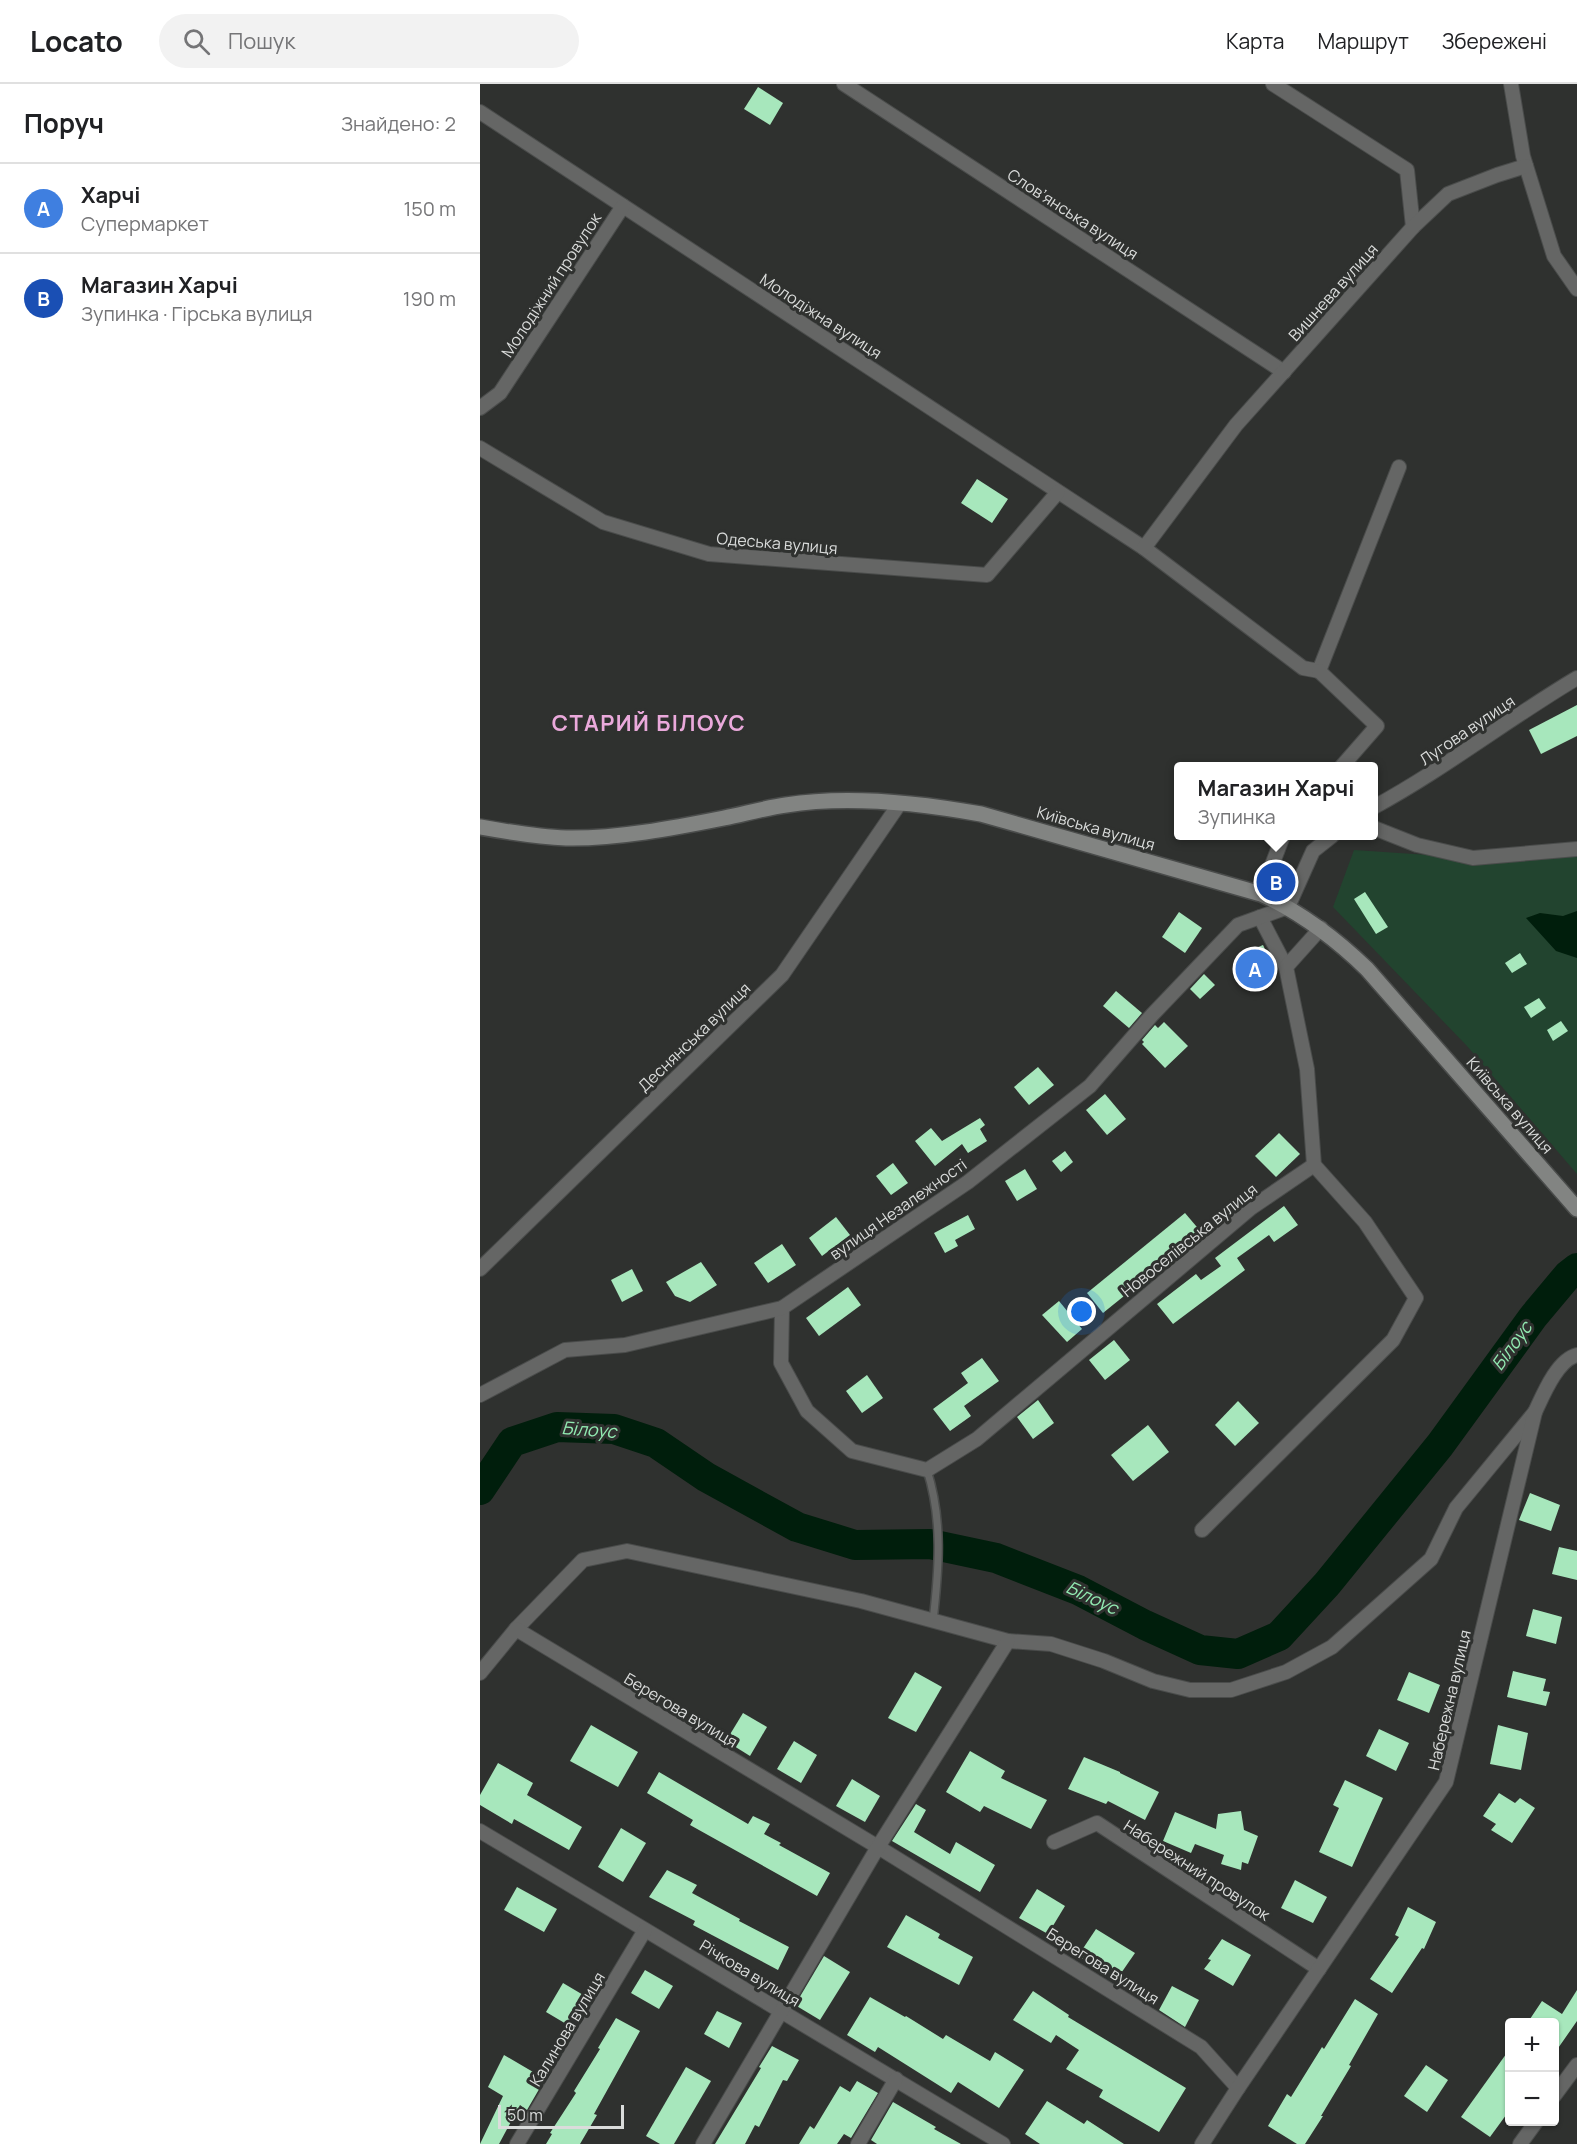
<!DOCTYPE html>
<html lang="uk">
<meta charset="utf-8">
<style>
:root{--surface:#fff;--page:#f2f2f2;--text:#202124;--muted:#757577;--line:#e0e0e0;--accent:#1a73e8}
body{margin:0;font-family:Manrope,sans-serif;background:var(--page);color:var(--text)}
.controls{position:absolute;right:18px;bottom:18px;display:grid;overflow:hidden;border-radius:6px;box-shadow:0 2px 4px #0004}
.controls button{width:54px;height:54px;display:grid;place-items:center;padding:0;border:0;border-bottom:2px solid var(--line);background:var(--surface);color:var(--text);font:30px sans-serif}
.scale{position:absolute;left:18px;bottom:15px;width:126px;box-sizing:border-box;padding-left:6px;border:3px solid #dadcdb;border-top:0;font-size:16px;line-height:21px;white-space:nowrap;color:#dadcdb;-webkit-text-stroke:4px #2f312f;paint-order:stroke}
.you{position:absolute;left:602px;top:1228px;width:21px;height:21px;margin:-15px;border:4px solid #fff;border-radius:50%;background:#1a73e8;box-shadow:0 0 0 9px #1a73e833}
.badge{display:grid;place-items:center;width:39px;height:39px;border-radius:50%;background:var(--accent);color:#fff;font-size:20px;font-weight:700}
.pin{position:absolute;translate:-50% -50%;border:3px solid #fff;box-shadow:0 2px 6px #0006}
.popup{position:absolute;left:694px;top:678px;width:204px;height:78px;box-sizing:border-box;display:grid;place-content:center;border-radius:6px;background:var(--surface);filter:drop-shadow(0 2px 4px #0005);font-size:20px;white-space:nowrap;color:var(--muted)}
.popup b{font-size:22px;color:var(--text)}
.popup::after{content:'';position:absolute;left:50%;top:100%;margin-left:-12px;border:12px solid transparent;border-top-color:var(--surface)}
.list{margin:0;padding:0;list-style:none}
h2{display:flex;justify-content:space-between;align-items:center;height:78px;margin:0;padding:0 24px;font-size:26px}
h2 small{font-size:20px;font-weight:400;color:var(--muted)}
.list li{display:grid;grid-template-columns:39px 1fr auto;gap:18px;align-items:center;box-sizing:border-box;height:90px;padding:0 24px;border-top:2px solid var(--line)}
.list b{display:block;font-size:22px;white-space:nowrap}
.list p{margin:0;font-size:20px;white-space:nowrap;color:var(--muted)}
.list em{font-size:20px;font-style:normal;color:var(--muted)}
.icon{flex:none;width:33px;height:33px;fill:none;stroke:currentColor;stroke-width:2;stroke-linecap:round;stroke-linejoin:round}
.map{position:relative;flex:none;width:1097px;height:2060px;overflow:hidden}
header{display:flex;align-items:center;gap:36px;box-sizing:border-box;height:84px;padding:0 30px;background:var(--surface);border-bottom:2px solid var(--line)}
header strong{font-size:28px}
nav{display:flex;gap:33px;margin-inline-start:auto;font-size:21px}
.search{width:420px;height:54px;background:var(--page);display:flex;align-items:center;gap:15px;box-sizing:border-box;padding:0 21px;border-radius:33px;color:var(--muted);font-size:22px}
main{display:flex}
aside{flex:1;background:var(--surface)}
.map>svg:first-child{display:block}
.green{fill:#22442f}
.water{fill:#001e0c}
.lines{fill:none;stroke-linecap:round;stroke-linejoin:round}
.river{stroke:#001e0c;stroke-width:30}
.building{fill:#a7e7bc}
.lane-casing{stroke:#4a4c4b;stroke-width:10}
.street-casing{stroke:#4a4c4b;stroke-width:16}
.secondary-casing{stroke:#4a4c4b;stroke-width:18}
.lane{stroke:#656665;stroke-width:7}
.street{stroke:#656665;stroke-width:14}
.secondary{stroke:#828482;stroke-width:15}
.labels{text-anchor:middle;stroke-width:6;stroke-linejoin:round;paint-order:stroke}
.street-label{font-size:16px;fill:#dadcdb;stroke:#2f312f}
.water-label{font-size:18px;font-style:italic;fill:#92ebb2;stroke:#2f312f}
.district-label{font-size:22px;font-weight:bold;letter-spacing:1.5px;fill:#eaa9db;stroke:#2f312f}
</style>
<header>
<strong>Locato</strong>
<div class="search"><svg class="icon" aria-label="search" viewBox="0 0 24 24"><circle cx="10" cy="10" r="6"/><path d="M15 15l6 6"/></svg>Пошук</div>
<nav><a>Карта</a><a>Маршрут</a><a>Збережені</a></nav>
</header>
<main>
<aside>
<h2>Поруч<small>Знайдено: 2</small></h2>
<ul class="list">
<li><span class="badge" style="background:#3f7fe0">A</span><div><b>Харчі</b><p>Супермаркет</p></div><em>150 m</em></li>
<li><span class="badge" style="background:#1a4fb4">B</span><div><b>Магазин Харчі</b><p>Зупинка · Гірська вулиця</p></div><em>190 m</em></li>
</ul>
</aside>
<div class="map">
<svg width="1097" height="2060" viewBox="0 0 1097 2060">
<rect width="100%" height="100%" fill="#2f312f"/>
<polygon class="green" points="874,766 993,774 1097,772 1097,1090 987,962 853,823"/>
<polygon class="water" points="1097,827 1097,874 1076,867 1046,834 1060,829 1083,832"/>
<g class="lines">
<polyline class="river" points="0,1406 32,1358 77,1343 134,1345 176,1359 226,1393 317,1443 375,1461 450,1460 516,1474 598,1506 665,1541 720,1566 758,1570 799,1552 847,1500 960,1361 1053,1233 1088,1191 1097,1184"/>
</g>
<g class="building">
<polygon points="278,3 303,19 290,41 264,25"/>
<polygon points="497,395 528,415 512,439 481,419"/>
<polygon points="1097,621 1097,652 1061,670 1049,646"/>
<polygon points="885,808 908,843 896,850 874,815"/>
<polygon points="699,828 722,844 705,869 682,853"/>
<polygon points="783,861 789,874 779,878 785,893 773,898 762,870"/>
<polygon points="1040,869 1047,880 1032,889 1025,879"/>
<polygon points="724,890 735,901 720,915 710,905"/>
<polygon points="636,907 662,929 649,944 623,922"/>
<polygon points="1059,914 1066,924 1051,934 1044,923"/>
<polygon points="1081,937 1088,947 1073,957 1067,946"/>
<polygon points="684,938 708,962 685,984 662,960 664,958 662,956 675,941 678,944"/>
<polygon points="558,983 574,1001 549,1021 534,1003"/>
<polygon points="625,1010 646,1035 627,1051 606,1026"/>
<polygon points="500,1034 505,1041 500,1045 507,1057 488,1069 482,1060 455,1082 435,1057 451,1044 462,1057"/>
<polygon points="799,1049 820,1070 796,1093 775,1072"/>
<polygon points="585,1067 593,1078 581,1088 572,1077"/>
<polygon points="413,1079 428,1099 411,1111 396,1092"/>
<polygon points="545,1085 557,1105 537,1117 525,1097"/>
<polygon points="804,1122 818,1141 794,1158 789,1151 757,1174 765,1186 693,1240 677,1220 716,1190 721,1196 741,1182 735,1174"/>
<polygon points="705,1129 722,1149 623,1229 607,1209"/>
<polygon points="488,1131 495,1145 475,1156 478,1162 465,1169 454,1149"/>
<polygon points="356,1133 370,1151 342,1172 329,1154"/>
<polygon points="302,1160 316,1181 288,1199 274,1179"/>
<polygon points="221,1178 237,1201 210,1218 195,1212 186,1198"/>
<polygon points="152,1185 163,1207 142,1218 131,1196"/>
<polygon points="368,1203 381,1221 339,1252 326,1234"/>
<polygon points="579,1217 602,1245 587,1258 562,1231"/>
<polygon points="634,1256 650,1276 625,1296 609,1276"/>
<polygon points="502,1274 519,1297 484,1322 491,1332 470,1347 453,1325 488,1299 481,1289"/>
<polygon points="387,1291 403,1314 382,1329 366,1307"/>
<polygon points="558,1316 574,1339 553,1355 537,1333"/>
<polygon points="758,1317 779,1339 755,1362 735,1341"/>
<polygon points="668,1341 689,1368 653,1397 631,1371"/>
<polygon points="1050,1409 1080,1421 1071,1447 1039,1436"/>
<polygon points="1079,1463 1097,1467 1097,1496 1072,1490"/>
<polygon points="1053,1525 1082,1533 1076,1560 1046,1552"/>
<polygon points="1033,1587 1066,1595 1063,1607 1070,1608 1066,1622 1027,1613"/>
<polygon points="435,1588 462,1603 436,1648 408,1634"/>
<polygon points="929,1588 960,1601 949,1629 917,1616"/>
<polygon points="263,1629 287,1643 270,1672 246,1657"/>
<polygon points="111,1641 158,1668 138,1703 90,1677"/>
<polygon points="1018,1641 1048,1649 1041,1686 1010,1680"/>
<polygon points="899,1645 929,1659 916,1687 886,1672"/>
<polygon points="314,1657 337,1671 321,1699 297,1685"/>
<polygon points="490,1667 525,1687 521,1694 567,1716 551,1745 504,1722 500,1728 466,1708"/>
<polygon points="604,1673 640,1688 640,1689 679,1708 665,1736 628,1717 626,1720 588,1705"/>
<polygon points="18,1679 53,1699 47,1711 102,1743 89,1766 34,1735 32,1740 0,1721 0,1711"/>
<polygon points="179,1688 268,1740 273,1732 290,1740 284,1750 301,1759 299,1761 350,1789 337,1812 210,1741 213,1736 167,1709"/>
<polygon points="372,1695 400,1712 385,1738 356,1722"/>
<polygon points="865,1696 903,1714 872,1783 839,1768 859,1724 853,1721"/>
<polygon points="1019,1709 1035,1719 1040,1714 1055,1724 1032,1759 1011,1746 1016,1740 1003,1732"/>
<polygon points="436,1720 446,1726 434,1748 470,1770 476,1758 515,1781 500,1808 412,1757"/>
<polygon points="761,1727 764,1746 778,1752 768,1780 762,1778 761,1786 741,1780 744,1771 715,1760 711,1769 683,1757 695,1728 736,1745 738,1730"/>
<polygon points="141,1744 166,1759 143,1798 118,1783"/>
<polygon points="187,1786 217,1801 212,1809 260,1835 259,1837 309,1863 298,1886 213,1841 215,1837 169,1813"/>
<polygon points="815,1796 847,1813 833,1839 801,1824"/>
<polygon points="37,1803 77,1825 64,1848 24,1826"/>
<polygon points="557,1805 585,1822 568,1850 539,1834"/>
<polygon points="928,1823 956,1838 944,1865 942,1864 912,1909 890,1895 919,1853 915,1851"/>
<polygon points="426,1831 460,1850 458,1854 493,1873 479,1901 407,1863"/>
<polygon points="616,1845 655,1869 637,1895 598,1872"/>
<polygon points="742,1855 771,1871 753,1902 724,1885 731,1876 728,1875"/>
<polygon points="344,1872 370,1888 340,1936 315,1921"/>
<polygon points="165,1886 193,1902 179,1925 151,1909"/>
<polygon points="83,1899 110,1915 93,1944 66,1928"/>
<polygon points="692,1902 719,1916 705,1943 679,1926"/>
<polygon points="1097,1906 1097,1937 1074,1970 1074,1938 1048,1938 1062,1917 1082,1930"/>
<polygon points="553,1907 589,1931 588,1933 706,2004 679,2048 619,2013 623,2006 586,1985 599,1966 576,1951 571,1959 533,1936"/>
<polygon points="390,1913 425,1933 426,1932 463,1955 466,1951 510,1977 515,1968 544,1986 519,2024 478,1998 471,2009 398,1963 395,1968 367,1951"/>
<polygon points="875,1915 898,1930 869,1981 871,1982 841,2032 843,2032 825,2060 817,2060 788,2042 807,2010 811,2013 842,1963 844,1965"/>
<polygon points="237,1927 262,1939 249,1964 224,1950"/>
<polygon points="136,1934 160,1947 114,2030 117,2031 100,2060 66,2060 72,2050 70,2049 96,2009 94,2007 120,1965 118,1964"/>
<polygon points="292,1962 319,1976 307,1997 303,1996 279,2043 275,2041 265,2060 235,2060 281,1984 279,1983"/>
<polygon points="1029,1966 1029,2027 1010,2053 981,2033"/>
<polygon points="24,1971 65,1995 47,2026 40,2021 19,2060 0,2060 23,2012 8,2003"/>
<polygon points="946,1981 968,1996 947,2028 924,2012"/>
<polygon points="206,1983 231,1997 194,2060 180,2060 166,2052"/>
<polygon points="377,1997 398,2009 371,2054 364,2050 357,2060 319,2060 330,2042 334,2045 360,2002 370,2008"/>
<polygon points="567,2017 604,2040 607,2036 644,2060 560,2060 545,2050"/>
<polygon points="413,2018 456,2043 454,2045 481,2060 397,2060 391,2056"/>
</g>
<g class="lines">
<defs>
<path id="lane" d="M 447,1386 C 463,1436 459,1485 453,1537"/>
<g id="street">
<polyline points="364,0 804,288"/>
<polyline points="793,0 927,86 933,143"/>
<polyline points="1031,0 1043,72 1074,172 1097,205"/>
<polyline points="0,28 664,464 823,584 839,587 919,383"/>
<polyline points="0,324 20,309 143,122"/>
<polyline points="0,364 123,438 229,470 507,491 578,408"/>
<polyline points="664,464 756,341 933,143 968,110 1017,91 1046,82"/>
<polyline points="839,587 897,642 862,682"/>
<path d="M 894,723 C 964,685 1028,635 1097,594"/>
<polyline points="894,744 937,761 993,774 1097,765"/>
<polyline points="781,810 803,752"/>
<polyline points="780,833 806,883"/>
<polyline points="0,1185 302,891 420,719"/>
<polyline points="302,1224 301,1279 327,1327 372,1367 447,1386 497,1355 771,1124 834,1081"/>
<polyline points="0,1311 85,1266 145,1261 302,1224 488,1098 610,1002 672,931 758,841 808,823 833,767 852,752"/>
<polyline points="722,1446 913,1256 936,1214 885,1138 834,1081 827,985 806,883 841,844"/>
<polyline points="36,1545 103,1476 147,1467 381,1517 528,1557 571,1560 624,1577 673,1597 710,1606 751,1606 806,1588 852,1563 951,1475 976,1424 1055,1328"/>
<polyline points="0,1589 36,1545 398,1763 721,1963 758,2004"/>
<polyline points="0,1747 523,2060"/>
<polyline points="574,1758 617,1739 839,1885"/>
<polyline points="1074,2012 1097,1981"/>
<polyline points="37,2060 165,1846"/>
<polyline points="223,2060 398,1763 528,1557"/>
<polyline points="378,2060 416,1995"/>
<path d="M 722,2060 L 758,2004 L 966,1698 L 1055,1328 C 1063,1311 1077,1276 1097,1271"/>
<polyline points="1040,2060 1056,2038"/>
</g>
<path id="secondary" d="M 0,743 C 28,748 57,753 86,754 C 136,755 194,744 244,734 C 264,730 285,724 306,721 C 367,711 440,719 501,730 L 781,810 C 822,829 855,854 887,885 L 1097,1125"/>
</defs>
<use href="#lane" class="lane-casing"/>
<use href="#street" class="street-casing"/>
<use href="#secondary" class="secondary-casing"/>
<use href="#lane" class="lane"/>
<use href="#street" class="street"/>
<use href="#secondary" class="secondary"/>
</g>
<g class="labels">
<g class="street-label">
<text transform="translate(593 130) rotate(33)" y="6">Словʼянська вулиця</text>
<text transform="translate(71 201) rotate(-57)" y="6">Молодіжний провулок</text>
<text transform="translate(853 208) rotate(-48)" y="6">Вишнева вулиця</text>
<text transform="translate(341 232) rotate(33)" y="6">Молодіжна вулиця</text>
<text transform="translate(297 459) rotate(5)" y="6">Одеська вулиця</text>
<text transform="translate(987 646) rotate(-34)" y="6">Лугова вулиця</text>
<text transform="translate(616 744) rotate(16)" y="6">Київська вулиця</text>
<text transform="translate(214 953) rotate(-44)" y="6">Деснянська вулиця</text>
<text transform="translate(1030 1021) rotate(49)" y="6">Київська вулиця</text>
<text transform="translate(418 1125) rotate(-35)" y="6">вулиця Незалежності</text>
<text transform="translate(709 1156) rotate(-39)" y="6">Новоселівська вулиця</text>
<text transform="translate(969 1616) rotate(-77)" y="6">Набережна вулиця</text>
<text transform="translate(201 1626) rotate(31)" y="6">Берегова вулиця</text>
<text transform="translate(717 1786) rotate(33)" y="6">Набережний провулок</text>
<text transform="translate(623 1882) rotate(32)" y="6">Берегова вулиця</text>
<text transform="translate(270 1889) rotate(31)" y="6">Річкова вулиця</text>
<text transform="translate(87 1945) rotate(-59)" y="6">Калинова вулиця</text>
</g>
<g class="water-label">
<text transform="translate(1032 1262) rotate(-54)" y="6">Білоус</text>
<text transform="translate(109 1346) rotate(4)" y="6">Білоус</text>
<text transform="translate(612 1514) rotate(25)" y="6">Білоус</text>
</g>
<g class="district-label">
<text x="169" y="647">СТАРИЙ БІЛОУС</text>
</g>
</g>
</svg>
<div class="controls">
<button>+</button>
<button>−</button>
</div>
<div class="scale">50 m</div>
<div class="you"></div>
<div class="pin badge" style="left:775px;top:885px;background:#3f7fe0">A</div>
<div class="pin badge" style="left:796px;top:798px;background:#1a4fb4">B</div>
<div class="popup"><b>Магазин Харчі</b>Зупинка</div>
</div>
</main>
